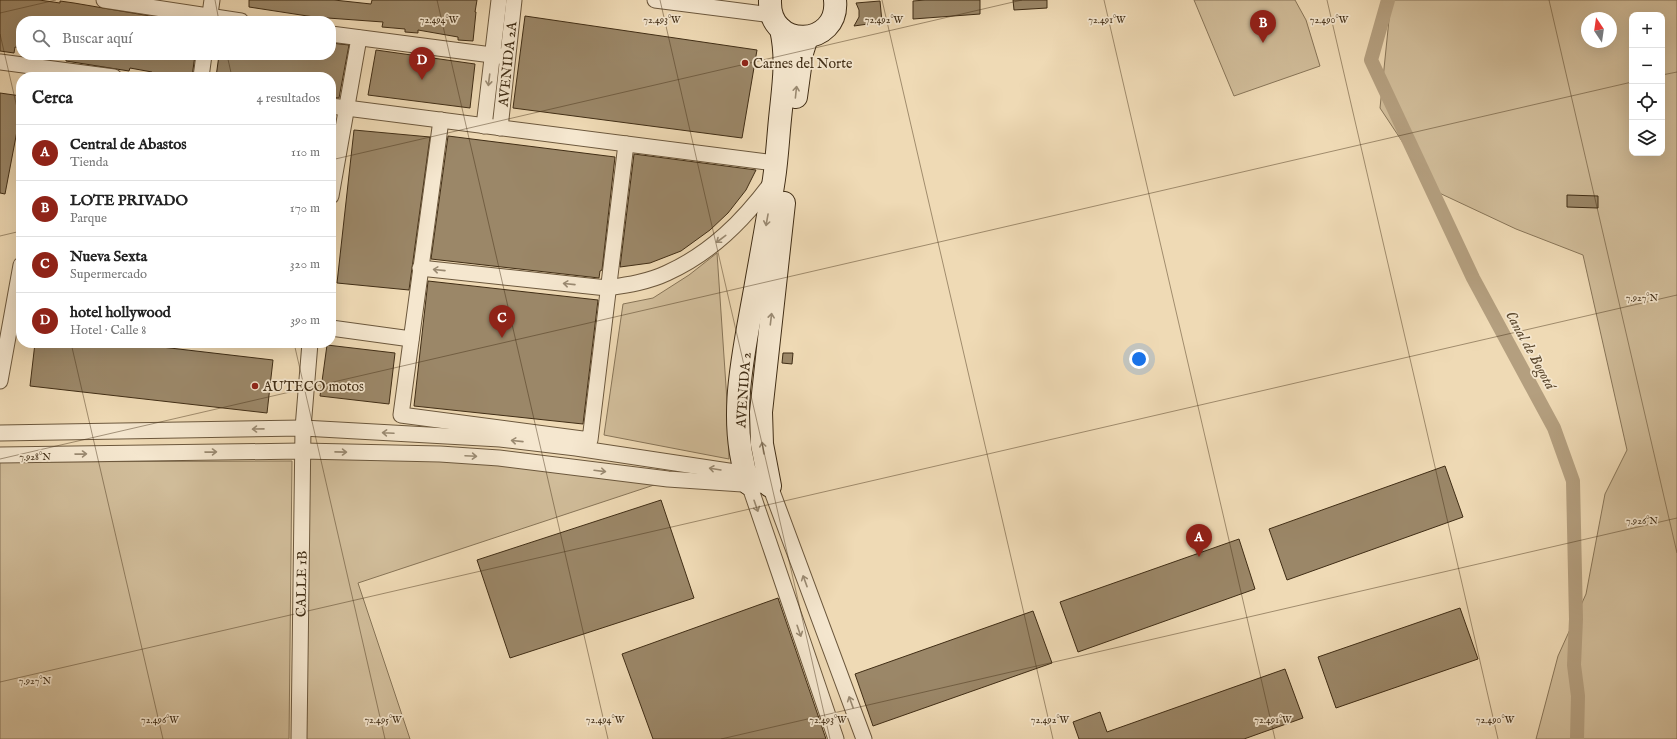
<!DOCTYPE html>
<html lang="es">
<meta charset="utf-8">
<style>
:root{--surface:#fff;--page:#f6f6f6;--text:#222;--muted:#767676;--line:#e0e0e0;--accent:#8f2418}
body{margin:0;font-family:"IM FELL English",serif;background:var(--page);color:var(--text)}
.controls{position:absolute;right:12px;top:12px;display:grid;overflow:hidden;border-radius:8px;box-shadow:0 4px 16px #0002}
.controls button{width:36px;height:36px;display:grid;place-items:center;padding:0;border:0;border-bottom:1px solid var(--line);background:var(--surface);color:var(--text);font:20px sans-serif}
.compass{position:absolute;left:1581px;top:12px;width:36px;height:36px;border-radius:50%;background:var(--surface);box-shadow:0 4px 16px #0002;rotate:347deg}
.you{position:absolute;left:1139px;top:359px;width:14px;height:14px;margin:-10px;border:3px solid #fff;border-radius:50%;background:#1a73e8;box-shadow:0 0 0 6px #1a73e833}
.badge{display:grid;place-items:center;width:26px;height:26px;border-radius:50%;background:var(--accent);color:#fff;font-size:13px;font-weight:700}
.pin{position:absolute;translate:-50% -33px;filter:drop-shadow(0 1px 2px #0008)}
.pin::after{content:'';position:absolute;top:21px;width:14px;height:12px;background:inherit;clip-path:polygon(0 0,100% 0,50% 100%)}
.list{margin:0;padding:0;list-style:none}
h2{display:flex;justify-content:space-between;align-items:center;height:52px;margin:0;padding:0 16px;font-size:17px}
h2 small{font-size:13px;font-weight:400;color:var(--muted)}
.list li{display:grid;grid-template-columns:26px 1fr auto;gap:12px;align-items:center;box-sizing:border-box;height:56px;padding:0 16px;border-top:1px solid var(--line)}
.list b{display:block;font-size:15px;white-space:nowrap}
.list p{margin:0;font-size:13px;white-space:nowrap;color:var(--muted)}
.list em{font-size:13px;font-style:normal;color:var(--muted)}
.icon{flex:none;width:22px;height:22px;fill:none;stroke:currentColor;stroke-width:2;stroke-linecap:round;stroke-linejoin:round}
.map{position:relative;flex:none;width:1677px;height:739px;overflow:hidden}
.search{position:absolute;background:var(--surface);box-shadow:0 4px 16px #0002;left:16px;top:16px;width:320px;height:44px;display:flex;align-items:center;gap:10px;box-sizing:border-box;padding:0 14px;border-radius:16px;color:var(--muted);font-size:15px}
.panel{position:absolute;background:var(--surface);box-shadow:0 4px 16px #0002;left:16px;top:72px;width:320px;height:276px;border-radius:16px}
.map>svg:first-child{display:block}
.green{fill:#d1bd9a;stroke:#887558;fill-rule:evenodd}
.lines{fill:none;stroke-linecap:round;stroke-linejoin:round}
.canal{stroke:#b49f7f;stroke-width:14}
.building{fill:#9b8768;stroke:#402d15}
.street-casing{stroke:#6c583d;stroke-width:17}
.secondary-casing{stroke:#402d15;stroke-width:24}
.street{stroke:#f5e7cf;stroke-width:15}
.secondary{stroke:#f5e7cf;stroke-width:22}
.oneway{stroke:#9a8a72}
.ticks{fill:none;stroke:#402d15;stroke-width:1;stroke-opacity:0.45}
.poi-dot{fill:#8f2418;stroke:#f5e7cf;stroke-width:1.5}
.labels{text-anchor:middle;stroke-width:3.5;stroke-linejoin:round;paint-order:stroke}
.poi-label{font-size:14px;fill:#402d15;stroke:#f5e7cf;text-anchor:start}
.street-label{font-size:14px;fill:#402d15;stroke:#f5e7cf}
.water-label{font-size:15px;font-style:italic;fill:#5d4a30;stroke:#f5e7cf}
.ticks-label{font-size:10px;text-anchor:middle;fill:#402d15;stroke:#f5e7cf;stroke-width:3.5;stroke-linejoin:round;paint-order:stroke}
</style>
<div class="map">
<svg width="1677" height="739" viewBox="0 0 1677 739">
<rect width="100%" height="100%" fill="#efdab5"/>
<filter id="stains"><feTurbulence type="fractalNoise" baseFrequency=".005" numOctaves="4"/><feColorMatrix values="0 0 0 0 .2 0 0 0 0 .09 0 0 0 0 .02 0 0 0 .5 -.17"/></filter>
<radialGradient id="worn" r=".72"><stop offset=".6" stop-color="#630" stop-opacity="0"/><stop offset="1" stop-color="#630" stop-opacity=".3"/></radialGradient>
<g class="green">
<polygon points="1194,0 1295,0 1306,20 1320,66 1234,96"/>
<path d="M 1391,0 L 1677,0 L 1677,739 L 1536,739 L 1558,656 L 1586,594 L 1605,494 L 1627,450 L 1583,255 L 1516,229 L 1435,191 L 1380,108 ZM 1632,15 L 1662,15 L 1662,153 L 1632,153 ZM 1587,18 L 1611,18 L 1611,42 L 1587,42 Z"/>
<polygon points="717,253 728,416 729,459 604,435 623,304 653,298 689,275"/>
<polygon points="309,456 421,456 657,484 358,583 410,739 305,739"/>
<polygon points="292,461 289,739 0,739 0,462"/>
</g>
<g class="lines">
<polyline class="canal" points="1388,0 1371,60 1473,278 1554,428 1573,481 1576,619 1574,665 1578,696 1577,739"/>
</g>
<g class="building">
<polygon points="0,0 39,0 60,3 60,1 74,3 156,17 156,21 21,21 21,48 15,47 14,53 0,51"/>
<polygon points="249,0 334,0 371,4 372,0 477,0 475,12 476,12 473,41 458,40 458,37 418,30 418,33 405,32 405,29 382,27 383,22 314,17 249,7"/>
<polygon points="925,0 980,0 980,14 913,19 913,1"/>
<polygon points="1013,0 1047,0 1047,8 1014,10"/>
<polygon points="880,1 882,22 854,26 859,17 859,10 856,3"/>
<polygon points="525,16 757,50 742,138 513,108"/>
<polygon points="331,43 349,45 339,98 331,97 331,77 216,77 219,55 331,55"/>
<polygon points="376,50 475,64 470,108 368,95"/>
<polygon points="66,55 195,55 192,77 165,77 165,75 151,73 152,72 130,68 129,71 66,61"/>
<polygon points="0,93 21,96 21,110 5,194 0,193"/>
<polygon points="354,130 430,137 409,290 337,283"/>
<polygon points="448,136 615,157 602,270 600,271 599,278 431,259"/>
<polygon points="634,154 756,170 746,190 728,213 710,230 681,251 650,263 620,267"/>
<polygon points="1567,195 1598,196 1598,208 1567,207"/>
<polygon points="428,281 598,300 583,424 414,406"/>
<polygon points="35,343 127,343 273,360 267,413 30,386"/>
<polygon points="327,345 395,353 389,404 320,396"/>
<polygon points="783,353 793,353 792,364 782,363"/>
<polygon points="1445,466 1463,517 1287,580 1269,529"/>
<polygon points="661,500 694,598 510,658 477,560"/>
<polygon points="1239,539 1255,589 1078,652 1060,602"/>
<polygon points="778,598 826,739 653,739 622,654"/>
<polygon points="1460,608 1478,659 1336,708 1318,657"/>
<polygon points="1033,611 1052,663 873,726 855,674"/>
<polygon points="1285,669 1303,718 1244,739 1079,739 1073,722 1100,712 1107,732"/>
</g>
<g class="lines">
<defs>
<g id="street">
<polyline points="104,0 241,21"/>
<polyline points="655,0 772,15"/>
<polyline points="209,21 212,0"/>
<polyline points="331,34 507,57"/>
<polyline points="0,62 114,77"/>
<polyline points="201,77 204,55"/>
<polyline points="331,106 775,163"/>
<polyline points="441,120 401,415 590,440 626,144"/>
<polyline points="484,126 499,0"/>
<polyline points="500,128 514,0"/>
<polyline points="331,196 359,38"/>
<path d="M 420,268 L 607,288 C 627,285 648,282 667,273 C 711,253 743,221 772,182"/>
<polyline points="331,328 411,339"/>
<polyline points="0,381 21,265"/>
<polyline points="0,433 303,428 500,439 576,448 755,475"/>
<polyline points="0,455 302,451 440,454 499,458 668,479 770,486 864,739"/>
<polyline points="749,484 836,739"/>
<polyline points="299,739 303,428 310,343"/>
</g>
<g id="secondary">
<path d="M 770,0 C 768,51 840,47 835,0"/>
<polyline points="796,97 802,53 807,37"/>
<path d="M 749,484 C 725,418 746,344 757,278 C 763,245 769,212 774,179 C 777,159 778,139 780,119 C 783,88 788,60 781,29"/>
<polyline points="770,486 762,444 761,412 784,203"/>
</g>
</defs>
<use href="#street" class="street-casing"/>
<use href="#secondary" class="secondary-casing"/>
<use href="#street" class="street"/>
<use href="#secondary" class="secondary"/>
</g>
<defs><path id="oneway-shaft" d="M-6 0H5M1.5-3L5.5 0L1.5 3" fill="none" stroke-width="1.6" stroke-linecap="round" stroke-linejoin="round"/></defs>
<g class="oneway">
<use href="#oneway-shaft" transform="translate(489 80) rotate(97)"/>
<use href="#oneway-shaft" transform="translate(796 92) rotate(-84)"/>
<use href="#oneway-shaft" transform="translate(767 220) rotate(100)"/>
<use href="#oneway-shaft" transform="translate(721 239) rotate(143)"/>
<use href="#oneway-shaft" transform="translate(439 270) rotate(-174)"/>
<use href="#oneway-shaft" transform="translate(569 284) rotate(-174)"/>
<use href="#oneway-shaft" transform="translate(771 319) rotate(-83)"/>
<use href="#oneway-shaft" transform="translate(258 429) rotate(179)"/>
<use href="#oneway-shaft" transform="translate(388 433) rotate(-177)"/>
<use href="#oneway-shaft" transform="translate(517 441) rotate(-174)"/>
<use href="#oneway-shaft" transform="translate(763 448) rotate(-99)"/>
<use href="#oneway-shaft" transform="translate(211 452) rotate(-1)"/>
<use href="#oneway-shaft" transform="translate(341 452) rotate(1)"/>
<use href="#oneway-shaft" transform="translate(81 454) rotate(-1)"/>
<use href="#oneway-shaft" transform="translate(471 456) rotate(3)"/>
<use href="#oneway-shaft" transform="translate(715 469) rotate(-171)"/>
<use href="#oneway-shaft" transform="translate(600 471) rotate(7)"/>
<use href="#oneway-shaft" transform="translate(756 506) rotate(71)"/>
<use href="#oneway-shaft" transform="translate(805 581) rotate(-110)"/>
<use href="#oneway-shaft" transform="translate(799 631) rotate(71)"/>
<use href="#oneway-shaft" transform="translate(851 702) rotate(-110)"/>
</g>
<path class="ticks" d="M 215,0 L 219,21M 437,0 L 608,739M 660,0 L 830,739M 882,0 L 1053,739M 1104,0 L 1275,739M 1327,0 L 1498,739M 1549,0 L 1677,553M 0,13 L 56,0M 0,34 L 21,125M 227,55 L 232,77M 1662,75 L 1677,72M 331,160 L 1022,0M 0,236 L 21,231M 71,343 L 163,739M 294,343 L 385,739M 0,459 L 1632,82M 0,682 L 1677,295M 721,739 L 1677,518"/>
<g class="poi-dot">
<circle cx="745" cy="63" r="4"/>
<circle cx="255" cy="386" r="4"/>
</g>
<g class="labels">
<g class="poi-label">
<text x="753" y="68">Carnes del Norte</text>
<text x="263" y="391">AUTECO motos</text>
</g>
<g class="street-label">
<text transform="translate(507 64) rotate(-84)" y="5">AVENIDA 2A</text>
<text transform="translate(743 390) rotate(-86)" y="5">AVENIDA 2</text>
<text transform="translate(301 584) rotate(-89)" y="5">CALLE 1B</text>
</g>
<g class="water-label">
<text transform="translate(1531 350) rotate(61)" y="5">Canal de Bogotá</text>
</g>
</g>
<g class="ticks-label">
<text x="439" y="23">72.494°W</text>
<text x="662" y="23">72.493°W</text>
<text x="884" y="23">72.492°W</text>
<text x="1107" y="23">72.491°W</text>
<text x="1329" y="23">72.490°W</text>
<text x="1642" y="301">7.927°N</text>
<text x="35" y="460">7.928°N</text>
<text x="1642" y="524">7.926°N</text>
<text x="35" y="684">7.927°N</text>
<text x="160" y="723">72.496°W</text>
<text x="383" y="723">72.495°W</text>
<text x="605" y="723">72.494°W</text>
<text x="828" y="723">72.493°W</text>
<text x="1050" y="723">72.492°W</text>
<text x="1273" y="723">72.491°W</text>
<text x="1495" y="723">72.490°W</text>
</g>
<rect width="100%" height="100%" filter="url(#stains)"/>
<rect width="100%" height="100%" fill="url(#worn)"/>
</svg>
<div class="controls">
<button>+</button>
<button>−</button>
<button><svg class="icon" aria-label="locate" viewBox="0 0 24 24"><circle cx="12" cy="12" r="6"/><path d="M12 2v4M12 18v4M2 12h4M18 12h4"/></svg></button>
<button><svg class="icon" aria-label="layers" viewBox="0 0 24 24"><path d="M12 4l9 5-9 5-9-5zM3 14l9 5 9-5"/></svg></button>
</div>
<svg class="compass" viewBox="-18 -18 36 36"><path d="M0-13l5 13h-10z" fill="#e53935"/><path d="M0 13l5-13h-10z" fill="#767676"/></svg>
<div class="you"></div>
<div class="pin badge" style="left:1199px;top:557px">A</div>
<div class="pin badge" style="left:1263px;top:43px">B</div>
<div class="pin badge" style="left:502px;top:338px">C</div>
<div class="pin badge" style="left:422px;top:80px">D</div>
<div class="search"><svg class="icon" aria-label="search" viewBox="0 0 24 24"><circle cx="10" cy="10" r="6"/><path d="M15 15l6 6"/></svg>Buscar aquí</div>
<section class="panel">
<h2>Cerca<small>4 resultados</small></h2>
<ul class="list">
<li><span class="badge">A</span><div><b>Central de Abastos</b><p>Tienda</p></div><em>110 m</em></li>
<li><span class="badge">B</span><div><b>LOTE PRIVADO</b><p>Parque</p></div><em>170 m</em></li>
<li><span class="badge">C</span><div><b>Nueva Sexta</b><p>Supermercado</p></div><em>320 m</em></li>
<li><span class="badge">D</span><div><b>hotel hollywood</b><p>Hotel · Calle 8</p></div><em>390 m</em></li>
</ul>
</section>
</div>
